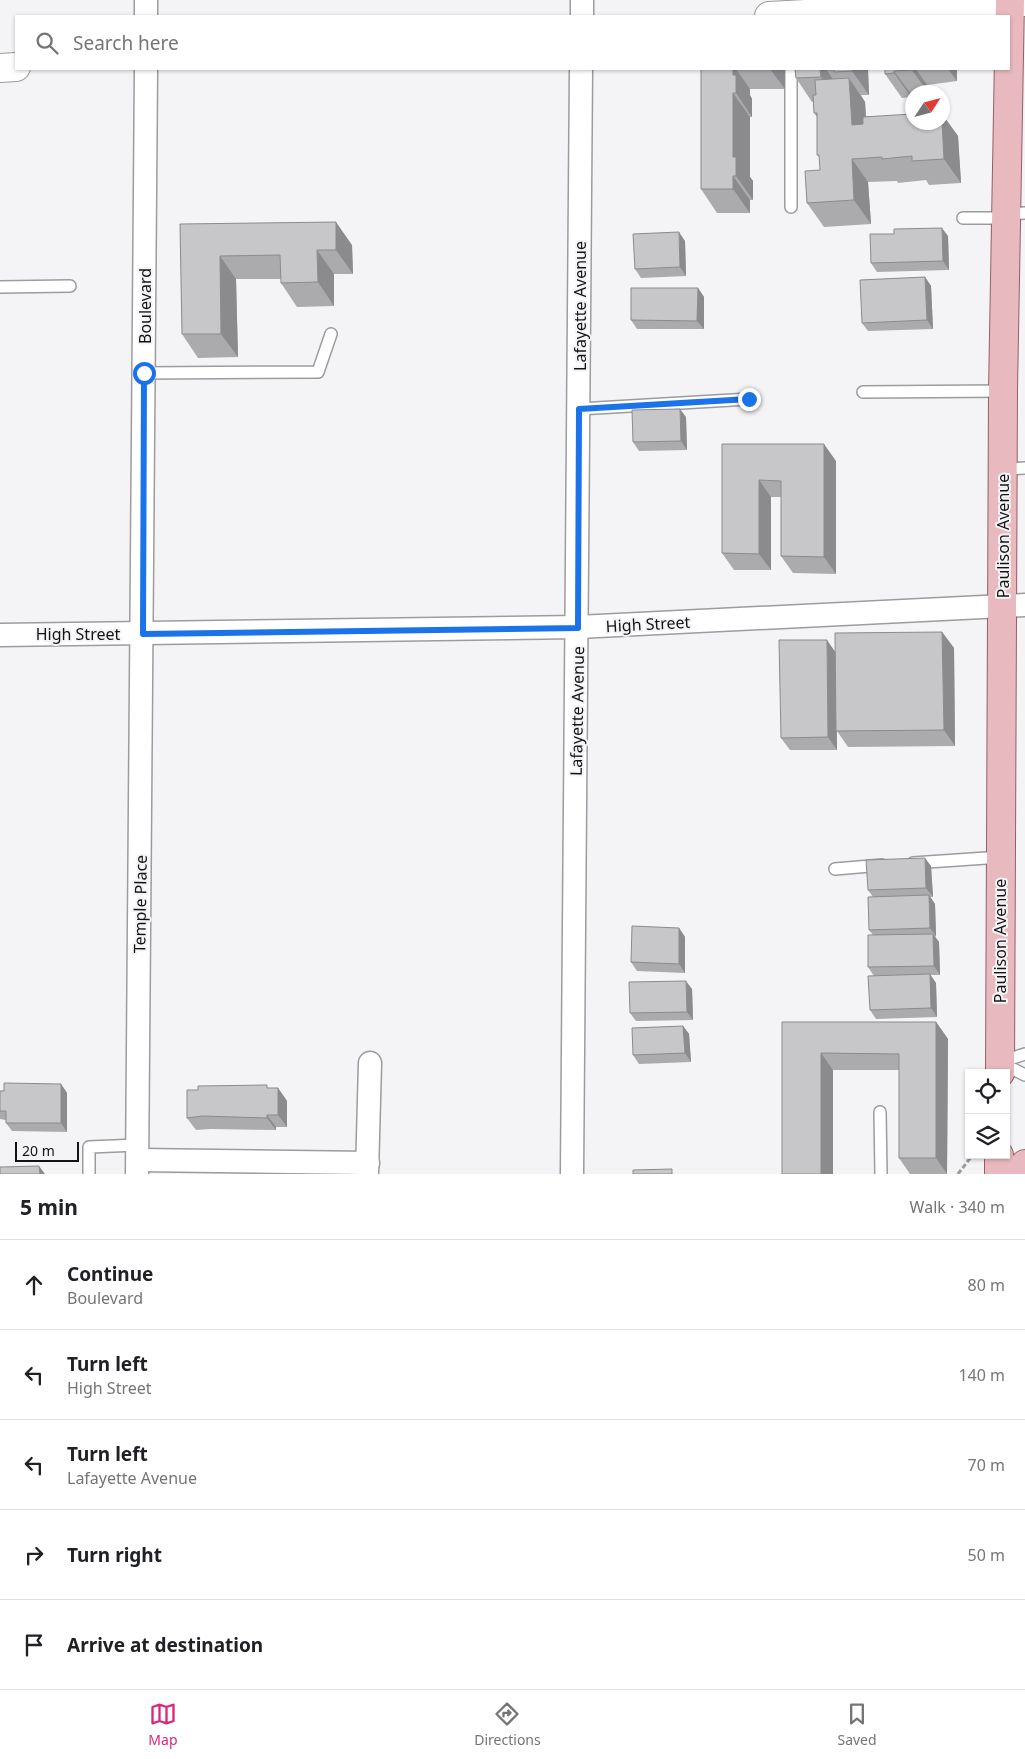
<!DOCTYPE html>
<meta charset="utf-8">
<style>
:root{--surface:#fff;--page:#f2f2f2;--text:#202124;--muted:#757577;--line:#e0e0e0;--accent:#db2777}
body{margin:0;font-family:"Noto Sans",sans-serif;background:var(--page);color:var(--text)}
.controls{position:absolute;right:15px;bottom:15px;display:grid;overflow:hidden;border-radius:0px;box-shadow:0 1px 4px #0004}
.controls button{width:45px;height:45px;display:grid;place-items:center;padding:0;border:0;border-bottom:1px solid var(--line);background:var(--surface);color:var(--text);font:25px sans-serif}
.compass{position:absolute;left:905px;top:85px;width:45px;height:45px;border-radius:50%;background:var(--surface);box-shadow:0 1px 4px #0004;rotate:54deg}
.scale{position:absolute;left:15px;bottom:12px;width:64px;box-sizing:border-box;padding-left:5px;border:2px solid #131314;border-top:0;font-size:14px;line-height:18px;white-space:nowrap;color:#131314;-webkit-text-stroke:4px #f4f4f7;paint-order:stroke}
.stop{position:absolute;width:15px;height:15px;margin:-11px;border:4px solid #1a73e8;border-radius:50%;background:#fff}
.stop.end{background:#1a73e8;border-color:#fff;box-shadow:0 1px 5px #0008}
.list{margin:0;padding:0;list-style:none}
h2{display:flex;justify-content:space-between;align-items:center;height:65px;margin:0;padding:0 20px;font-size:21px}
h2 small{font-size:16px;font-weight:400;color:var(--muted)}
.list li{display:grid;grid-template-columns:32px 1fr auto;gap:15px;align-items:center;box-sizing:border-box;height:90px;padding:0 20px;border-top:1px solid var(--line)}
.list b{display:block;font-size:19px;white-space:nowrap}
.list p{margin:0;font-size:16px;white-space:nowrap;color:var(--muted)}
.list em{font-size:16px;font-style:normal;color:var(--muted)}
.icon{flex:none;width:28px;height:28px;fill:none;stroke:currentColor;stroke-width:2;stroke-linecap:round;stroke-linejoin:round}
.map{position:relative;flex:none;width:1025px;height:1174px;overflow:hidden}
.search{position:absolute;background:var(--surface);box-shadow:0 1px 4px #0004;left:15px;right:15px;top:15px;height:55px;display:flex;align-items:center;gap:12px;box-sizing:border-box;padding:0 18px;border-radius:0px;color:var(--muted);font-size:19px}
.sheet{height:515px;background:var(--surface)}
nav{display:flex;justify-content:space-around;align-items:center;box-sizing:border-box;height:70px;border-top:1px solid var(--line);background:var(--surface);font-size:14px;color:var(--muted)}
nav a{display:grid;justify-items:center;gap:2px}
nav .on{color:var(--accent)}
.map>svg:first-child{display:block}
.lines{fill:none;stroke-linecap:round;stroke-linejoin:round}
.service-casing{stroke:#9c9c9f;stroke-width:14}
.minor-casing{stroke:#9c9c9f;stroke-width:25}
.tertiary-casing{stroke:#9c9c9f;stroke-width:30}
.primary-casing{stroke:#936067;stroke-width:30}
.path{stroke:#9b9b9d;stroke-width:3;stroke-dasharray:5 2.5;stroke-linecap:butt}
.service{stroke:#fff;stroke-width:11}
.minor{stroke:#fff;stroke-width:22}
.tertiary{stroke:#fff;stroke-width:28}
.primary{stroke:#e8b9be;stroke-width:28}
.wall{fill:#ababae}
.shaded-wall{fill:#8b8b8d}
.building{fill:#c7c7ca;stroke:#8b8b8d}
.route{stroke:#1a73e8;stroke-width:6}
.labels{text-anchor:middle;stroke-width:4;stroke-linejoin:round;paint-order:stroke}
.street-label{font-size:16px;fill:#131314;stroke:#f4f4f7}
</style>
<div class="map">
<svg width="1025" height="1174" viewBox="0 0 1025 1174">
<rect width="100%" height="100%" fill="#f4f4f7"/>
<g class="lines">
<defs>
<g id="service">
<polyline points="791,207 791,69"/>
<polyline points="1006,214 1025,213"/>
<polyline points="963,218 1006,218"/>
<polyline points="0,287 70,286"/>
<polyline points="144,373 318,372 331,334"/>
<polyline points="863,392 1003,391"/>
<polyline points="579,409 749,399"/>
<polyline points="1003,469 1025,468"/>
<polyline points="913,863 1001,857"/>
<polyline points="835,869 882,865"/>
<polyline points="1000,1062 1025,1054"/>
<polyline points="1001,1063 1025,1075"/>
<polyline points="880,1112 881,1174"/>
<polyline points="89,1174 89,1147 138,1145"/>
</g>
<g id="minor">
<polyline points="146,16 146,0"/>
<polyline points="582,16 582,0"/>
<polyline points="0,635 578,627 1025,605"/>
<polyline points="138,1160 368,1163"/>
<polyline points="137,1174 146,69"/>
<polyline points="367,1174 370,1063"/>
<polyline points="572,1174 581,69"/>
</g>
<g id="tertiary">
<polyline points="769,16 1025,2"/>
<polyline points="0,68 16,67"/>
</g>
<g id="primary">
<polyline points="1000,1073 1003,391 1010,0"/>
<polyline points="999,1174 999,1155"/>
<polyline points="1015,1174 1025,1164"/>
</g>
</defs>
<use href="#service" class="service-casing"/>
<use href="#minor" class="minor-casing"/>
<use href="#tertiary" class="tertiary-casing"/>
<use href="#primary" class="primary-casing"/>
<polyline class="path" points="958,1174 971,1157"/>
<use href="#service" class="service"/>
<use href="#minor" class="minor"/>
<use href="#tertiary" class="tertiary"/>
<use href="#primary" class="primary"/>
</g>
<g class="wall">
<polygon points="701,69 785,69 785,89 750,89 750,95 752,99 752,117 750,117 750,177 753,181 753,200 750,200 750,213 717,213 701,189"/>
<polygon points="795,69 868,69 869,95 861,95 865,102 866,116 942,122 942,114 958,136 961,183 929,185 926,180 898,183 897,181 868,182 871,224 824,227 807,203 820,170 820,158 817,155 817,117 814,113 813,102 812,102 796,78"/>
<polygon points="885,69 957,69 957,81 927,85 928,92 912,92 912,94 911,94 911,97 902,98 885,74"/>
<polygon points="180,224 352,245 353,274 334,274 334,306 297,307 281,283 281,279 236,279 238,357 198,358 182,334"/>
<polygon points="894,234 948,236 949,270 877,272 871,263"/>
<polygon points="685,241 686,276 641,278 635,269"/>
<polygon points="925,277 931,286 933,329 868,331 862,323"/>
<polygon points="698,288 704,297 704,329 637,329 631,320"/>
<polygon points="686,417 687,450 639,451 633,442"/>
<polygon points="722,444 836,461 836,574 793,573 781,556 781,497 771,497 771,570 734,570 722,553"/>
<polygon points="942,632 954,648 955,746 848,747 837,731 837,750 790,750 781,738 835,652"/>
<polygon points="931,866 933,897 930,897 935,904 936,936 935,937 939,942 940,975 930,975 936,983 937,1017 876,1019 870,1010 903,975 874,976 868,967 873,935 869,930 873,897 868,890"/>
<polygon points="679,928 685,937 685,973 637,971 631,962"/>
<polygon points="692,989 693,1020 636,1021 630,1013"/>
<polygon points="782,1022 936,1022 948,1039 947,1174 910,1174 899,1158 899,1070 833,1070"/>
<polygon points="683,1026 689,1034 691,1062 639,1064 633,1055"/>
<polygon points="61,1084 67,1093 67,1132 12,1131 6,1123 6,1120 0,1119 0,1091"/>
<polygon points="269,1088 278,1088 287,1101 287,1127 276,1127 276,1130 211,1129 196,1130 187,1118"/>
</g>
<g class="shaded-wall">
<polygon points="733,69 736,69 750,89 750,95 752,99 752,117 736,93 733,75"/>
<polygon points="770,69 785,69 785,89"/>
<polygon points="820,69 826,69 836,84 837,101 821,77"/>
<polygon points="852,69 868,69 869,95 852,71"/>
<polygon points="911,69 916,69 927,85 928,92"/>
<polygon points="948,69 957,69 957,81"/>
<polygon points="894,71 911,94 911,97 894,73"/>
<polygon points="849,78 865,102 868,149 852,125"/>
<polygon points="733,93 750,117 750,177 753,181 753,200 736,176 733,157"/>
<polygon points="942,114 958,136 961,183 944,159 942,122"/>
<polygon points="852,159 868,182 871,224 854,200"/>
<polygon points="733,176 750,200 750,213 733,189"/>
<polygon points="336,222 352,245 353,274 336,250"/>
<polygon points="942,228 948,236 949,270 943,261"/>
<polygon points="679,232 685,241 686,276 680,267"/>
<polygon points="317,250 334,274 334,306 318,282"/>
<polygon points="220,256 236,279 238,357 221,334"/>
<polygon points="925,277 931,286 933,329 927,320"/>
<polygon points="698,288 704,297 704,329 697,321"/>
<polygon points="680,409 686,417 687,450 681,441"/>
<polygon points="824,444 836,461 836,574 824,557"/>
<polygon points="759,480 771,497 771,570 759,554"/>
<polygon points="942,632 954,648 955,746 944,730"/>
<polygon points="827,640 836,653 837,750 828,737"/>
<polygon points="925,858 931,866 933,897 926,888"/>
<polygon points="929,895 935,904 936,936 930,928"/>
<polygon points="679,928 685,937 685,973 679,964"/>
<polygon points="933,934 939,942 940,975 934,966"/>
<polygon points="930,974 936,983 937,1017 931,1008"/>
<polygon points="686,981 692,989 693,1020 687,1012"/>
<polygon points="936,1022 948,1039 947,1174 936,1158"/>
<polygon points="683,1026 689,1034 691,1062 685,1053"/>
<polygon points="821,1053 833,1070 833,1174 821,1174"/>
<polygon points="61,1084 67,1093 67,1132 61,1123"/>
<polygon points="278,1088 287,1101 287,1127 278,1115"/>
<polygon points="267,1115 276,1127 276,1130 267,1118"/>
<polygon points="39,1166 45,1174 40,1174"/>
</g>
<g class="building">
<polygon points="701,69 733,69 733,75 736,75 736,93 733,93 733,157 736,157 736,176 733,176 733,189 701,189"/>
<polygon points="795,69 820,69 821,77 796,78"/>
<polygon points="834,69 852,69 852,71 834,72"/>
<polygon points="885,69 911,69 911,70 894,71 894,73 885,74"/>
<polygon points="849,78 852,125 863,124 863,117 912,114 912,122 942,122 944,159 912,161 912,156 882,159 882,157 852,159 854,200 807,203 805,171 820,170 819,155 817,155 817,113 814,113 813,95 816,95 815,80"/>
<polygon points="336,222 336,250 317,250 318,282 281,283 280,255 220,256 221,334 182,334 180,224"/>
<polygon points="942,228 943,261 871,263 870,234 894,234 894,229"/>
<polygon points="679,232 680,267 635,269 633,234"/>
<polygon points="925,277 927,320 862,323 860,280"/>
<polygon points="631,288 698,288 697,321 631,320"/>
<polygon points="680,409 681,441 633,442 632,410"/>
<polygon points="722,444 824,444 824,557 781,556 781,481 759,480 759,554 722,553"/>
<polygon points="942,632 944,730 836,731 835,633"/>
<polygon points="779,640 827,640 828,737 781,738"/>
<polygon points="925,858 926,888 868,890 866,860"/>
<polygon points="929,895 930,928 869,930 868,897"/>
<polygon points="632,926 679,928 679,964 631,962"/>
<polygon points="933,934 934,966 868,967 868,935"/>
<polygon points="930,974 931,1008 870,1010 868,976"/>
<polygon points="686,981 687,1012 630,1013 629,982"/>
<polygon points="782,1022 936,1022 936,1158 899,1158 899,1054 821,1053 821,1174 782,1174"/>
<polygon points="683,1026 685,1053 633,1055 632,1028"/>
<polygon points="4,1083 61,1084 61,1123 6,1123 6,1111 0,1111 0,1091 4,1091"/>
<polygon points="267,1085 267,1088 278,1088 278,1115 267,1115 267,1118 202,1116 187,1118 187,1090 198,1090 198,1086"/>
<polygon points="39,1166 40,1174 0,1174 0,1167"/>
<polygon points="672,1169 672,1174 633,1174 633,1170"/>
</g>
<g class="lines">
<polyline class="route" points="144,373 143,634 578,628 579,409 749,399"/>
</g>
<g class="labels">
<g class="street-label">
<text transform="translate(145 306) rotate(-90)" y="6">Boulevard</text>
<text transform="translate(580 306) rotate(-90)" y="6">Lafayette Avenue</text>
<text transform="translate(1003 536) rotate(-90)" y="6">Paulison Avenue</text>
<text transform="translate(648 624) rotate(-3)" y="6">High Street</text>
<text x="78" y="640">High Street</text>
<text transform="translate(577 711) rotate(-89)" y="6">Lafayette Avenue</text>
<text transform="translate(140 904) rotate(-89)" y="6">Temple Place</text>
<text transform="translate(1000 941) rotate(-90)" y="6">Paulison Avenue</text>
</g>
</g>
</svg>
<div class="controls">
<button><svg class="icon" aria-label="locate" viewBox="0 0 24 24"><circle cx="12" cy="12" r="6"/><path d="M12 2v4M12 18v4M2 12h4M18 12h4"/></svg></button>
<button><svg class="icon" aria-label="layers" viewBox="0 0 24 24"><path d="M12 4l9 5-9 5-9-5zM3 14l9 5 9-5"/></svg></button>
</div>
<svg class="compass" viewBox="-18 -18 36 36"><path d="M0-13l5 13h-10z" fill="#e53935"/><path d="M0 13l5-13h-10z" fill="#757577"/></svg>
<div class="scale">20 m</div>
<div class="stop" style="left:144px;top:373px"></div>
<div class="stop end" style="left:749px;top:399px"></div>
<div class="search"><svg class="icon" aria-label="search" viewBox="0 0 24 24"><circle cx="10" cy="10" r="6"/><path d="M15 15l6 6"/></svg>Search here</div>
</div>
<section class="sheet">
<h2>5 min<small>Walk · 340 m</small></h2>
<ul class="list">
<li><svg class="icon" aria-label="ahead" viewBox="0 0 24 24"><path d="M12 20V5M6 11l6-6 6 6"/></svg><div><b>Continue</b><p>Boulevard</p></div><em>80 m</em></li>
<li><svg class="icon" aria-label="left" viewBox="0 0 24 24"><path d="M17 20v-9H6M10 6l-5 5 5 5"/></svg><div><b>Turn left</b><p>High Street</p></div><em>140 m</em></li>
<li><svg class="icon" aria-label="left" viewBox="0 0 24 24"><path d="M17 20v-9H6M10 6l-5 5 5 5"/></svg><div><b>Turn left</b><p>Lafayette Avenue</p></div><em>70 m</em></li>
<li><svg class="icon" aria-label="right" viewBox="0 0 24 24"><path d="M7 20v-9h11M14 6l5 5-5 5"/></svg><div><b>Turn right</b></div><em>50 m</em></li>
<li><svg class="icon" aria-label="arrive" viewBox="0 0 24 24"><path d="M6 21V4h12l-3 4 3 4H6"/></svg><div><b>Arrive at destination</b></div></li>
</ul>
</section>
<nav>
<a class="on"><svg class="icon" aria-label="map" viewBox="0 0 24 24"><path d="M3 6l6-2 6 2 6-2v14l-6 2-6-2-6 2zM9 4v14M15 6v14"/></svg>Map</a>
<a><svg class="icon" aria-label="directions" viewBox="0 0 24 24"><path d="M12 3l9 9-9 9-9-9zM9 14v-3h6M13 9l2 2-2 2"/></svg>Directions</a>
<a><svg class="icon" aria-label="saved" viewBox="0 0 24 24"><path d="M7 4h10v16l-5-4-5 4z"/></svg>Saved</a>
</nav>
